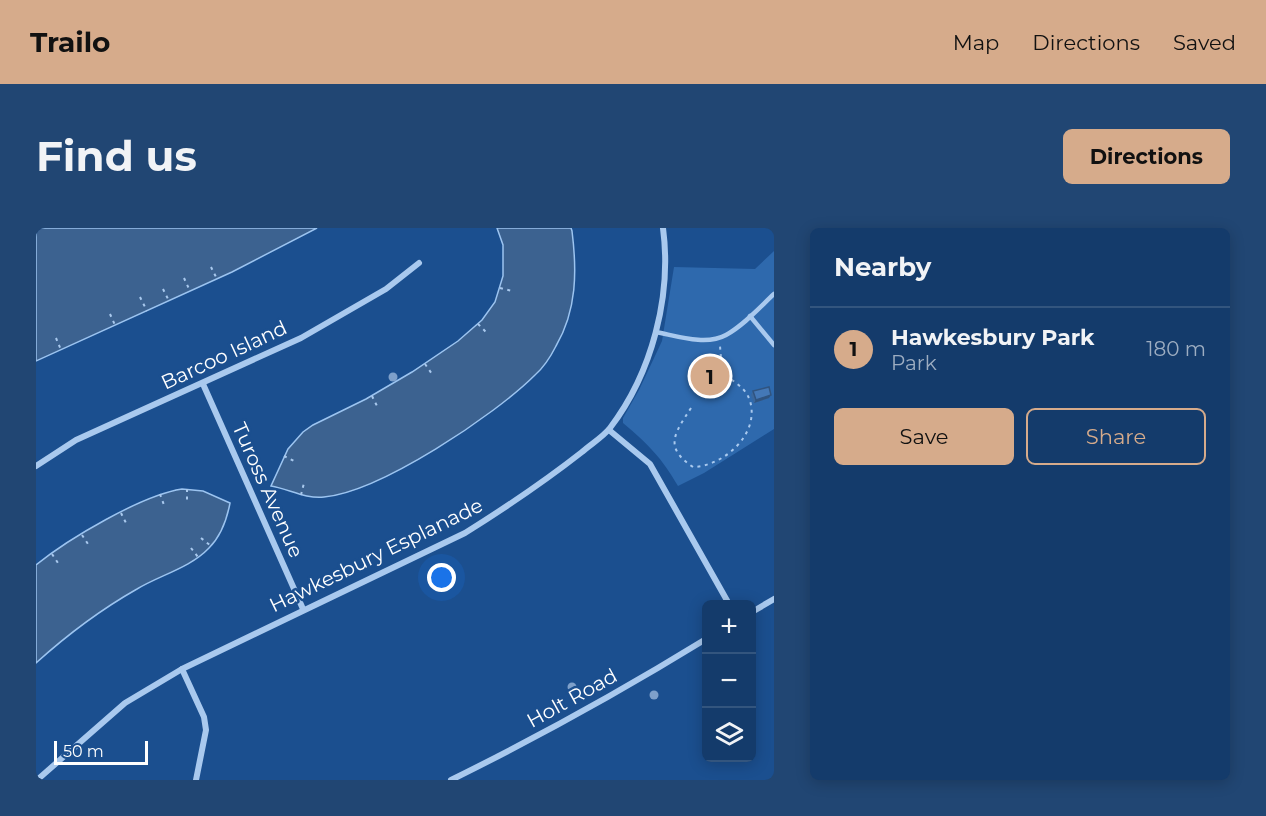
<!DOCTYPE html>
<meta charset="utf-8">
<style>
:root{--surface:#143b6b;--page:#214673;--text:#f1f3f6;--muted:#9dadc1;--line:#33557e;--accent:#d6ab8b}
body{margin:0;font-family:Montserrat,sans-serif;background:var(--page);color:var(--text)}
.controls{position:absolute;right:18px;bottom:18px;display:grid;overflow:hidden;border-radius:9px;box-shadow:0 3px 15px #0003}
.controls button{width:54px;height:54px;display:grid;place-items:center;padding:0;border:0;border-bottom:2px solid var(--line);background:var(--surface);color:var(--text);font:30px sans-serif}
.scale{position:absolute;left:18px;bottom:15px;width:94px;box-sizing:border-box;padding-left:6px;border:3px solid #fff;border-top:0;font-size:16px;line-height:21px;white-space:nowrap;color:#fff;-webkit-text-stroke:4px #1b4f8f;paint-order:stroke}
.you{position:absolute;left:406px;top:350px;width:21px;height:21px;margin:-15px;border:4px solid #fff;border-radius:50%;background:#1a73e8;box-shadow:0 0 0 9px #1a73e833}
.badge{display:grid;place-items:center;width:39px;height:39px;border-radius:50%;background:var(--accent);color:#111;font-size:20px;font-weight:700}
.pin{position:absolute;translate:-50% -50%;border:3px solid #fff;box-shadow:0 2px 6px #0006}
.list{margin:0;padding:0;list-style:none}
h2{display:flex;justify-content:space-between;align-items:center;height:78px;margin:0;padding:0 24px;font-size:26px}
h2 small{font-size:20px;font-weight:400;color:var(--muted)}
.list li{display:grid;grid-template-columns:39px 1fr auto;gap:18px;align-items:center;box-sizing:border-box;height:84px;padding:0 24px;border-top:2px solid var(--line)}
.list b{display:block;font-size:22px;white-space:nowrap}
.list p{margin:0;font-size:20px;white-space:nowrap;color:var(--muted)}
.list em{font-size:20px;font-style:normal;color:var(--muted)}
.actions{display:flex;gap:12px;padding:18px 24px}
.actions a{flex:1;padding:14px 0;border:2px solid var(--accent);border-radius:9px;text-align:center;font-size:21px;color:var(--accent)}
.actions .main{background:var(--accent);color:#111}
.icon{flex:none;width:33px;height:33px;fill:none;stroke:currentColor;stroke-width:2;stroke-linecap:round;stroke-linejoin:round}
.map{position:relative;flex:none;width:738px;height:552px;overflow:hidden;border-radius:9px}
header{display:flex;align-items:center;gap:36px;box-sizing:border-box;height:84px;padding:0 30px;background:var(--accent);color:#111}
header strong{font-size:28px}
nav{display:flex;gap:33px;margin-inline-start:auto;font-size:21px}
.intro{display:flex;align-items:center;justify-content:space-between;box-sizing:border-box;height:144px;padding:0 36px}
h1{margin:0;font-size:42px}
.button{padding:15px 27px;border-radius:9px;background:var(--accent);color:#111;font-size:21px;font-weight:700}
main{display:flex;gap:36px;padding:0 36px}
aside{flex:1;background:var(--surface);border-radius:9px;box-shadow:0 3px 15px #0003}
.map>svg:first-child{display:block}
.green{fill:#2e69ad}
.water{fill:#3c6290;stroke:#9cc4f0;stroke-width:1.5}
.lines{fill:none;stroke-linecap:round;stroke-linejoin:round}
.path{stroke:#a9c9ee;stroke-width:2;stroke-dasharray:3 4.5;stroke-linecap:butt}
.lane{stroke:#a9c9ee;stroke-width:4.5}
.street{stroke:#a9c9ee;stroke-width:6}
.tree{fill:#7ea0ca}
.wall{fill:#3a679d}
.shaded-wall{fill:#305480}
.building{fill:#4478b7;stroke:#305480;stroke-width:1.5}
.labels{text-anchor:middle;stroke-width:5;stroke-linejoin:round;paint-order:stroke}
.street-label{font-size:20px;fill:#fff;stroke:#1b4f8f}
</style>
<header>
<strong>Trailo</strong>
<nav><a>Map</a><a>Directions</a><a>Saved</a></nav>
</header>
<div class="intro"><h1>Find us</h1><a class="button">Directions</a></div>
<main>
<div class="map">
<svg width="738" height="552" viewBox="0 0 738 552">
<rect width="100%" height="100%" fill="#1b4f8f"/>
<path class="green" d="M 738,23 L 738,201 L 668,245 L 642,258 C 625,229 613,217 587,195 L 587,190 L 603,162 L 626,113 L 638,39 L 719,41 Z"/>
<g class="water">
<polygon points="0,0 281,0 196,44 0,133"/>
<path d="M 461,0 L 535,0 L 536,3 C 541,43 541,82 520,118 C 515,128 507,140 499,147 C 459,187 344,264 288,269 C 269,271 253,261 235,258 L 252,221 L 267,204 L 277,197 L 330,171 L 376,144 L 422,113 L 446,92 L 459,74 L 467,48 L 467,17 Z"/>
<path d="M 146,261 L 167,263 L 194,275 C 191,291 185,308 173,320 C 154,340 124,347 101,361 C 64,382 31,407 0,435 L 0,337 C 32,311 106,267 146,261 Z"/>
</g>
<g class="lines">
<g class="path">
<polyline points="175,39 181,51"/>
<polyline points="148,50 154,63"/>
<polyline points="464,60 476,63"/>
<polyline points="127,61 133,73"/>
<polyline points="104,69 111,83"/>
<polyline points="74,86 79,97"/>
<polyline points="442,96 450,104"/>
<polyline points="20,110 25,122"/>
<polyline points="389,136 396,146"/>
<polyline points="336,168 341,178"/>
<path d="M 655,180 C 639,205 627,219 657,239 C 688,238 724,206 714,173 C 709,157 695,154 686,143 L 684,118"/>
<polyline points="248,228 258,233"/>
<polyline points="151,261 151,274"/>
<polyline points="124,266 128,277"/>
<polyline points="265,267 268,255"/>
<polyline points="85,285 91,297"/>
<polyline points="46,307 52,316"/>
<polyline points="165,310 175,318"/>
<polyline points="155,320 162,329"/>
<polyline points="16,326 22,335"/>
</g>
<g class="lane">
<polyline points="714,88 738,117"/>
<path d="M 620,104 C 641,108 670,118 690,107 C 708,97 723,80 738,66"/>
</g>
<g class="street">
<polyline points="167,156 267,381"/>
<polyline points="573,202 614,236 693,376"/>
<polyline points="0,238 40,212 265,110 350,61 383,35"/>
<polyline points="716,384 738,371"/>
<polyline points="146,441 168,489 170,502 160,552"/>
<path d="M 1,552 L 89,475 L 146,441 L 429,305 C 469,280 509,253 546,224 C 555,216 567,209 574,200 C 616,145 636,68 627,0"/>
<path d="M 415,552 C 502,509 587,462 670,411"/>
</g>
</g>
<g class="tree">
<circle cx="357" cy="149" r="4.5"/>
<circle cx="536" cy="459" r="4.5"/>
<circle cx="618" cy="467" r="4.5"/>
</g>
<polygon class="wall" points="717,163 733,170 718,175 715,167"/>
<polygon class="shaded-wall" points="735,167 733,170 718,175 720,172"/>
<polygon class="building" points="733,159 735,167 720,172 717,163"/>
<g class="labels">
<g class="street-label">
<text transform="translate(188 127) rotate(-25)" y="7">Barcoo Island</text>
<text transform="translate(232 262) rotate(66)" y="7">Tuross Avenue</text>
<text transform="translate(340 327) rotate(-26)" y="7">Hawkesbury Esplanade</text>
<text transform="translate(536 470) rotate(-29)" y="7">Holt Road</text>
</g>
</g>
</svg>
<div class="controls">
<button>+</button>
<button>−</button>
<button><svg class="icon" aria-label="layers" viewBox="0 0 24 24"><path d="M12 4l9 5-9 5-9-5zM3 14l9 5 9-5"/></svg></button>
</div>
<div class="scale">50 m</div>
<div class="you"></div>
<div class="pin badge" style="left:674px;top:148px">1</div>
</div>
<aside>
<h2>Nearby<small></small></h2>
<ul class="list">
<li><span class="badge">1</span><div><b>Hawkesbury Park</b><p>Park</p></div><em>180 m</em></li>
</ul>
<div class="actions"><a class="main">Save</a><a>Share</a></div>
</aside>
</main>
